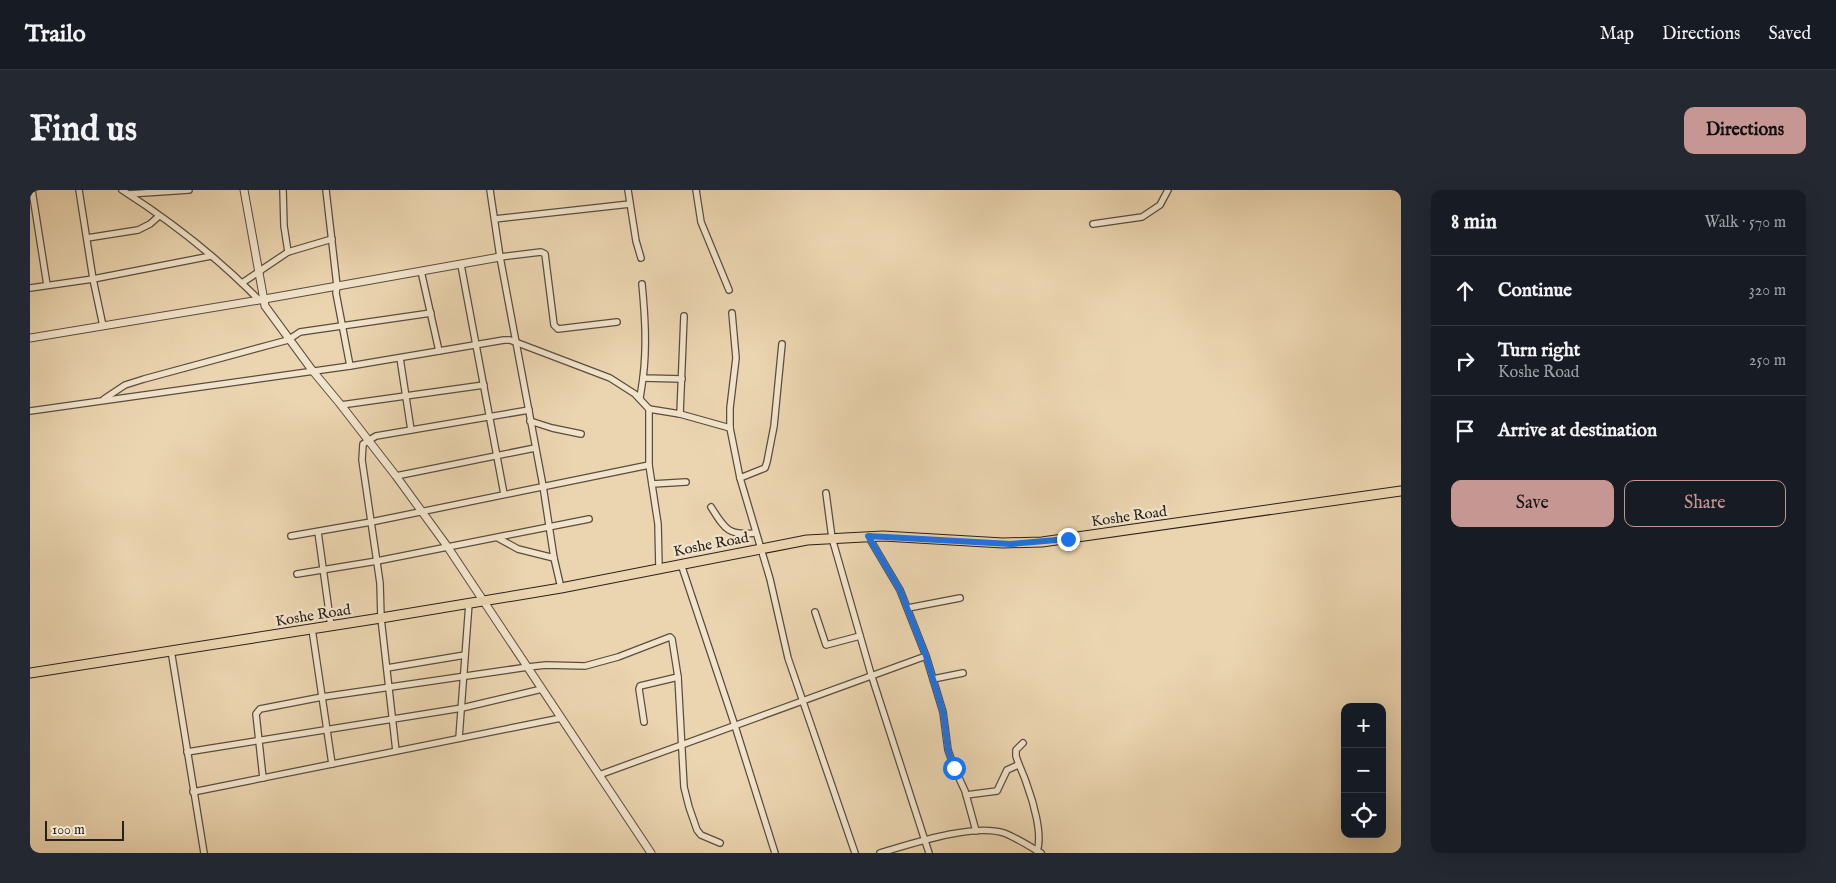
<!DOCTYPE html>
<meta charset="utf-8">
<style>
:root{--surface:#171b24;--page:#242831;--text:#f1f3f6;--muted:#9ea1a6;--line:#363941;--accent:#c59692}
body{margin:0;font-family:"IM FELL English",serif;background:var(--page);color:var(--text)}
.controls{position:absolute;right:15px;bottom:15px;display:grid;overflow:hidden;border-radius:10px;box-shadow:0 5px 20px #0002}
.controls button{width:45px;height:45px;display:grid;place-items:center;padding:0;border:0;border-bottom:1px solid var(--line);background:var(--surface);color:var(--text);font:25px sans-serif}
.scale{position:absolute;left:15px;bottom:12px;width:79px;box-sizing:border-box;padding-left:5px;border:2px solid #292018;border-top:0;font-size:14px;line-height:18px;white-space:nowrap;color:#292018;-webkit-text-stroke:4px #f2e4cc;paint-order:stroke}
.stop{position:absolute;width:15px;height:15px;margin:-11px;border:4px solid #1a73e8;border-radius:50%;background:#fff}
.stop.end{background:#1a73e8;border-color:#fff;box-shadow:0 1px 5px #0008}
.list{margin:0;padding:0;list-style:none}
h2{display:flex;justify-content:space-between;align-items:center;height:65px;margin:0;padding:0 20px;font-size:21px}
h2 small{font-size:16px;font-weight:400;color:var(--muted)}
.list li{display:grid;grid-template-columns:32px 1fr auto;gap:15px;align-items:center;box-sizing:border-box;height:70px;padding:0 20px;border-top:1px solid var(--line)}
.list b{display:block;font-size:19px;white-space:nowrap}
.list p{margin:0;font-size:16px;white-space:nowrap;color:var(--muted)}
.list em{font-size:16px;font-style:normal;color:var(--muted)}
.actions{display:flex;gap:10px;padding:15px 20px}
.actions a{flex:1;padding:11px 0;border:1px solid var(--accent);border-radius:10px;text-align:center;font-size:18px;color:var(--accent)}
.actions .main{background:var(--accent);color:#111}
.icon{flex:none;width:28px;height:28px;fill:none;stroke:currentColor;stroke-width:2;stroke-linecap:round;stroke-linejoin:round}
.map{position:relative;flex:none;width:1371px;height:663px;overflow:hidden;border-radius:10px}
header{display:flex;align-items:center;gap:30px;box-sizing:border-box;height:70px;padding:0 25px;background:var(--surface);border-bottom:1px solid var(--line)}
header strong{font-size:24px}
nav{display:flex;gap:28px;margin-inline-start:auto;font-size:18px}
.intro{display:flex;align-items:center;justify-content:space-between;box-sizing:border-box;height:120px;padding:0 30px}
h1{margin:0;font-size:35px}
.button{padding:12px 22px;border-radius:10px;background:var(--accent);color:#111;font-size:18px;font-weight:700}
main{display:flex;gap:30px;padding:0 30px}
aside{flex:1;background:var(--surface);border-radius:10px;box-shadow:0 5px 20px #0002}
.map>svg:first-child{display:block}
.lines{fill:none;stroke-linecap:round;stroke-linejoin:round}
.minor-casing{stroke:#5a4d3e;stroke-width:8}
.tertiary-casing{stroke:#5a4d3e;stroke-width:9}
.primary-casing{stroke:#292018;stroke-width:11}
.minor{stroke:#f2e4cc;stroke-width:5.5}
.tertiary{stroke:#f2e4cc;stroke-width:7}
.primary{stroke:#ebd5b0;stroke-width:9}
.route{stroke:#1a73e8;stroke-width:6}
.labels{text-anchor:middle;stroke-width:4.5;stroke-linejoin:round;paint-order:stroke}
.street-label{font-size:15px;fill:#292018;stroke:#f2e4cc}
</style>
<header>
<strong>Trailo</strong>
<nav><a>Map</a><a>Directions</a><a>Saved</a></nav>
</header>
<div class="intro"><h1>Find us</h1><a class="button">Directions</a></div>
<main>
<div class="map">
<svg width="1371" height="663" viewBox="0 0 1371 663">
<rect width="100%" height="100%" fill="#ebd5b0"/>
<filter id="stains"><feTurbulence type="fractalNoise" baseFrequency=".004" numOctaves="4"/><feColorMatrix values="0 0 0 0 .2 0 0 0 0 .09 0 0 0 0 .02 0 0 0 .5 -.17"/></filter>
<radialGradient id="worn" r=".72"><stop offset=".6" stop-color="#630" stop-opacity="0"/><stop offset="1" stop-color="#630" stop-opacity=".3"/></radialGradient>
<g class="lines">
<defs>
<g id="minor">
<polyline points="2,0 17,95"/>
<polyline points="49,0 63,89 73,136"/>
<path d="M 92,0 C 142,32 188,68 229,110"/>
<polyline points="253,0 254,36 258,62"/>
<polyline points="296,0 307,96 306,103 320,176"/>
<polyline points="460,0 470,67 513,296 524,368"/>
<polyline points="598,0 606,51 611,68"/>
<polyline points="666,0 671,32 699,100"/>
<polyline points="99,4 159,0"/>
<polyline points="465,29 600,14"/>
<polyline points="1063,34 1112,27 1130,15 1138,0"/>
<polyline points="57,48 108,40 120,34 129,26"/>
<polyline points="470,67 511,62 515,64 524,135 528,139 587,132"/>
<polyline points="431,75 474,304"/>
<polyline points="391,81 409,161"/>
<polyline points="212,93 258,62 302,49"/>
<path d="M 612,94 C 615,126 617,156 613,188 L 652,189"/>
<polyline points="0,98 63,89 181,66"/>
<polyline points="702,123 706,168 700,218 700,238 710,288 740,389 758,468 825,663"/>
<polyline points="370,168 381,240"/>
<polyline points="610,208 613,188"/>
<polyline points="74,209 95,195 114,189 258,150 270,142 401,123"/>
<polyline points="311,215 454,195"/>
<polyline points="619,219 650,224 700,238"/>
<polyline points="0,221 320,176 474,150 480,150 580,188 605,204 619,219 619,275 628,334 629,378"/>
<polyline points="650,224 654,126"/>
<polyline points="500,231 522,238 551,244"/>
<polyline points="366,286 505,258"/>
<polyline points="710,288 735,278 737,272 744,236 752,154"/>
<polyline points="622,294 656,292"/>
<polyline points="796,303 802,348 841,484 899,663"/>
<path d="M 681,317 C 695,339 698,346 725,343"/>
<polyline points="288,342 301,436"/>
<polyline points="261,346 341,332 619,275"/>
<polyline points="838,346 870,400 896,466 913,522 918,560 924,577 935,601 946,641"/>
<polyline points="468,348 488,359 524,368 531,398"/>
<polyline points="651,374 705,536 745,663"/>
<polyline points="267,384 347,371 559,329"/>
<polyline points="878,418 930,408"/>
<polyline points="785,422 796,455 830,446"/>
<polyline points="282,439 302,574"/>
<polyline points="141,460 174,663"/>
<polyline points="357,478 435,465"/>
<polyline points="903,489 933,483"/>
<polyline points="614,532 609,499 610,496 648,487"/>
<polyline points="429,548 439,413"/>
<path d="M 993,553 L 986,560 L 986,566 C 989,576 994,585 997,595 C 1003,611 1013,645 1007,661"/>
<polyline points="366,561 351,428 350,393 332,270 333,254 346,246 499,220"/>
<polyline points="157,562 432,518 512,499"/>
<polyline points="569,585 896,466"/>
<polyline points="233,588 226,524 230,519 292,507 498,477 516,475 555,476 588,467 640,447 642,449 648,487 654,597 659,617 667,640 671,645 690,653"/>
<polyline points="163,602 531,528"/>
<polyline points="936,605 967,601 977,580 988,575"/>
<path d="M 850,663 C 881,654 943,633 974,643 C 987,648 999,656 1011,663"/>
</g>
<g id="tertiary">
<polyline points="214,0 235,116 282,180 311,215 366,286 417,356 621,663"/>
<polyline points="0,148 229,110 470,67"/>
</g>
<polyline id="primary" points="0,483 351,428 531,398 777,350 853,346 973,353 1012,352 1371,301"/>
</defs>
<use href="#minor" class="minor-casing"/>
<use href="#tertiary" class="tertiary-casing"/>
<use href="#primary" class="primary-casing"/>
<use href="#minor" class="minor"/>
<use href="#tertiary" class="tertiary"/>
<use href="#primary" class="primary"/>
</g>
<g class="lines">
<polyline class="route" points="924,578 918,560 913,522 896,466 870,400 838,346 981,354 1038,349"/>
</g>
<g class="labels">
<g class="street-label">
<text transform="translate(1099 326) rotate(-8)" y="5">Koshe Road</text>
<text transform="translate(681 354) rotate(-11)" y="5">Koshe Road</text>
<text transform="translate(283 425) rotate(-9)" y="5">Koshe Road</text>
</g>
</g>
<rect width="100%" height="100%" filter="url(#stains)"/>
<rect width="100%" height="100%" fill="url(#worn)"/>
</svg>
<div class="controls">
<button>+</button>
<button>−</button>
<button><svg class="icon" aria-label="locate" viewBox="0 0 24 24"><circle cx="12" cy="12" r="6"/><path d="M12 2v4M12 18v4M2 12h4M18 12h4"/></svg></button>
</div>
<div class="scale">100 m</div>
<div class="stop" style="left:924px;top:578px"></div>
<div class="stop end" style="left:1038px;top:349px"></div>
</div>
<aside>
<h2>8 min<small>Walk · 570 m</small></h2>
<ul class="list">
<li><svg class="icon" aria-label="ahead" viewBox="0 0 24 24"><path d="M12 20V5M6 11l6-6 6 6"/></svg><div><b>Continue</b></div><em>320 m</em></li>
<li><svg class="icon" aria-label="right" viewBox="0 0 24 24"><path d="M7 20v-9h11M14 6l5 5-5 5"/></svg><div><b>Turn right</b><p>Koshe Road</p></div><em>250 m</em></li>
<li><svg class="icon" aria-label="arrive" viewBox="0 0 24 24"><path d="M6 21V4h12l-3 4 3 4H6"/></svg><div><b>Arrive at destination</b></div></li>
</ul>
<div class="actions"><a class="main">Save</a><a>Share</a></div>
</aside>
</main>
